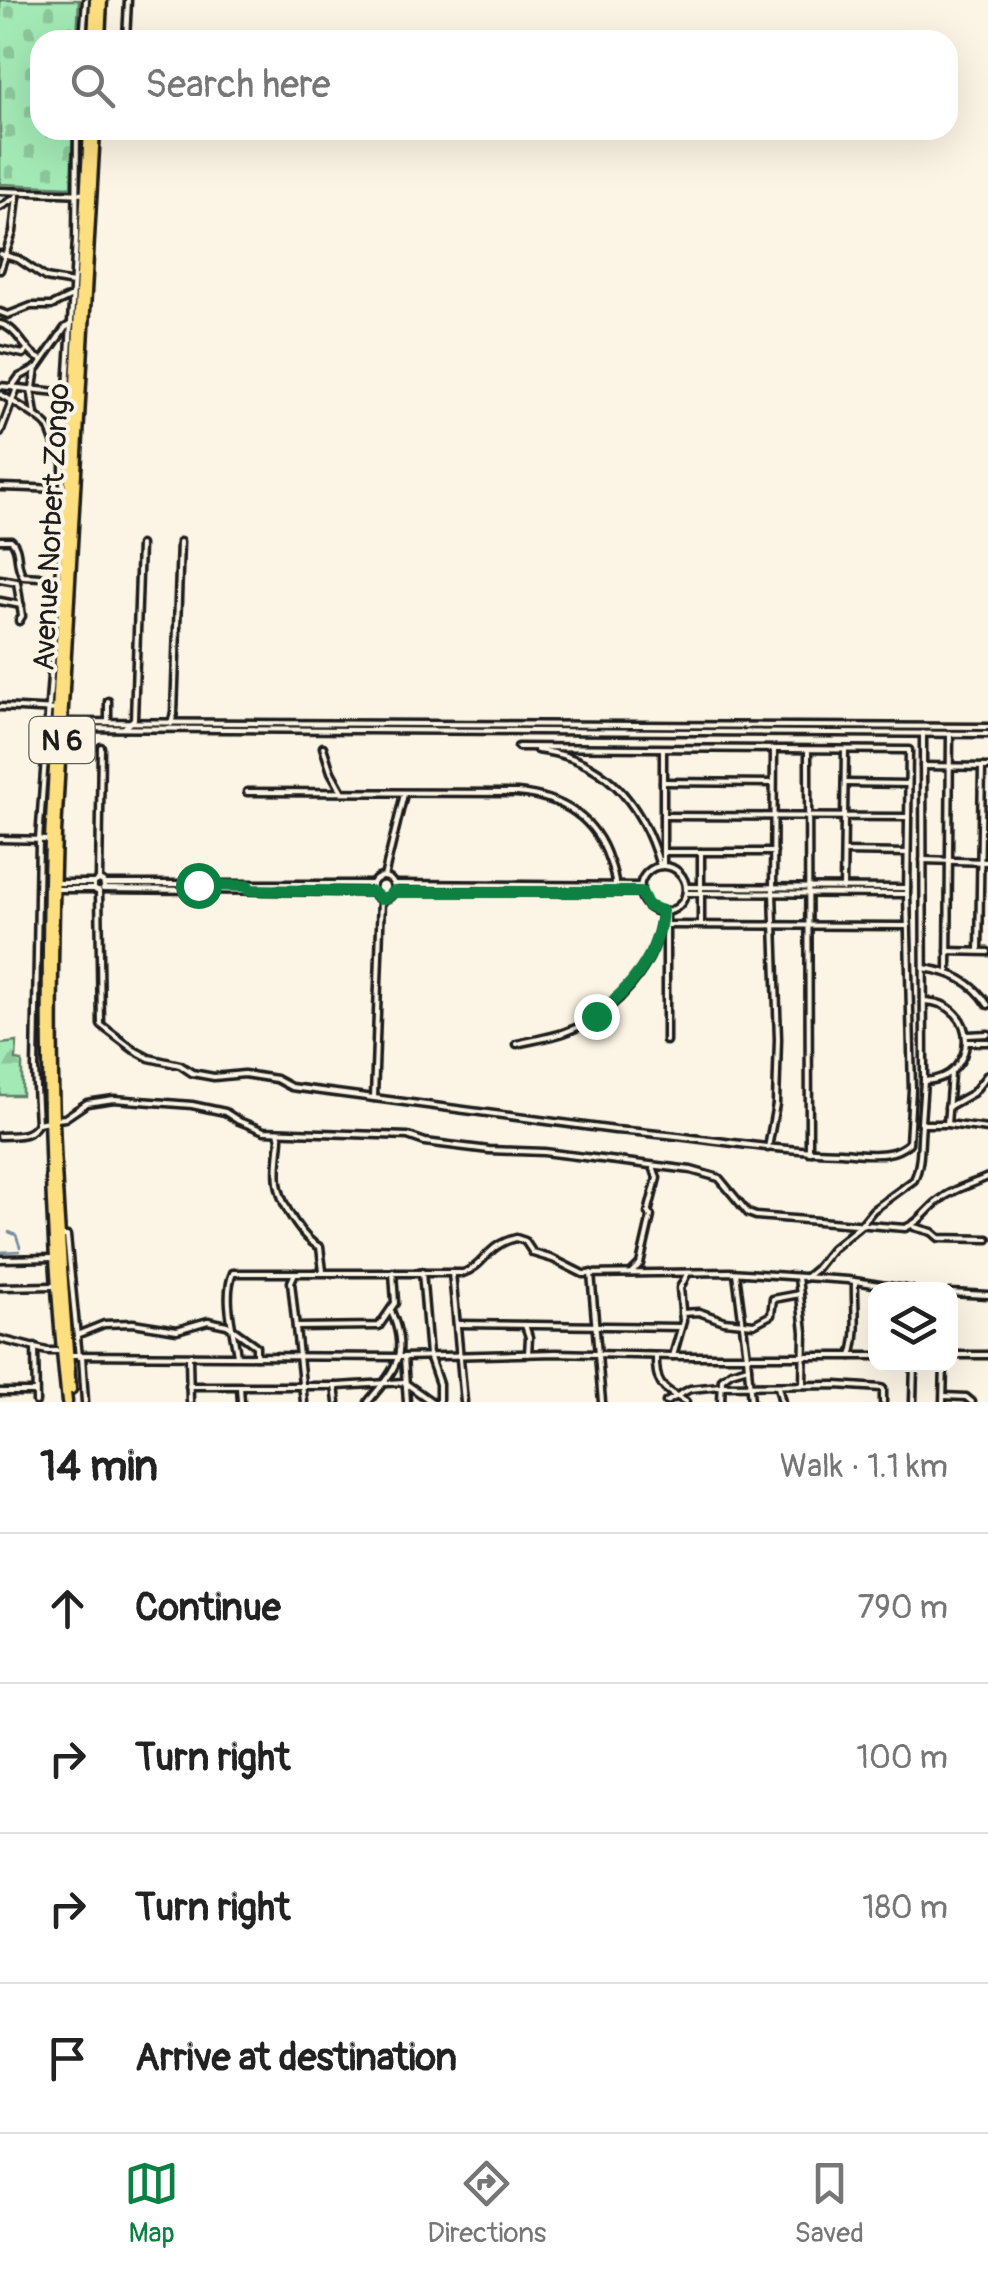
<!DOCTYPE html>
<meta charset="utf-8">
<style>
:root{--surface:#fff;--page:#f2f2f2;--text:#222;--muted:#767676;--line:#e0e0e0;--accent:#0b8043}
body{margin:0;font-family:Pangolin,sans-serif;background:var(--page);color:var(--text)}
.controls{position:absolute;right:30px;bottom:30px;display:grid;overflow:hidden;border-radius:20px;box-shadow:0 10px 40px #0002}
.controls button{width:90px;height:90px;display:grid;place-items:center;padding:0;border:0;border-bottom:2px solid var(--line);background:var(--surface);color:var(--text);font:50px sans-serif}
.stop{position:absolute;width:30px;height:30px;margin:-22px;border:8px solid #0b8043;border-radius:50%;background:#fff}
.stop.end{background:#0b8043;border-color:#fff;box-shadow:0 2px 10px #0008}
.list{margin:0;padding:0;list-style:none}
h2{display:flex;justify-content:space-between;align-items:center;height:130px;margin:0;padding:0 40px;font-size:42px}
h2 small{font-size:32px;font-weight:400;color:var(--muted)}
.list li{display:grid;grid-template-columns:65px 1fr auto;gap:30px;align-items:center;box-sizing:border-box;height:150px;padding:0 40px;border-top:2px solid var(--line)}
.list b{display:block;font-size:38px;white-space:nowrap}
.list em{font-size:32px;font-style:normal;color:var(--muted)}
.icon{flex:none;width:55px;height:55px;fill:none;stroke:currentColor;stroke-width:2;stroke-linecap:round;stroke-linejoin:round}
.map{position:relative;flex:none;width:988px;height:1402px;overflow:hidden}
.search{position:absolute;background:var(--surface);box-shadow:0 10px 40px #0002;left:30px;right:30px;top:30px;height:110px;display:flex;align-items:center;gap:25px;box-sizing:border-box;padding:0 35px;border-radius:30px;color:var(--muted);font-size:38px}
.sheet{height:730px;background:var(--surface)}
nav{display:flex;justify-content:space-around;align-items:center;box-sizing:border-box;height:140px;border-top:2px solid var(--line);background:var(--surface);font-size:28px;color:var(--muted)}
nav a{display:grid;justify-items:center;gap:5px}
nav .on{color:var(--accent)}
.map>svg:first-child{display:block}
.forest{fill:url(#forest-firs);stroke:#608268;stroke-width:2.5}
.cemetery{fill:url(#cemetery-stones);stroke:#608268;stroke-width:2.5}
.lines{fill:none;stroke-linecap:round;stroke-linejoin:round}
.stream{stroke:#748ca1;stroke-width:2.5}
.minor-casing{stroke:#1c1c1c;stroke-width:11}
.primary-casing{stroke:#1c1c1c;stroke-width:15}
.minor{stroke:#fcf5e5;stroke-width:4}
.primary{stroke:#fedf80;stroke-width:8}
.route{stroke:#0b8043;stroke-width:12}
.labels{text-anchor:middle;stroke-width:8;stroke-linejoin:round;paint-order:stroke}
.shield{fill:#fcf5e5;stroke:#5f5d58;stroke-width:2.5}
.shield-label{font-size:28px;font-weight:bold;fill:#1c1c1c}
.street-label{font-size:30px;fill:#1c1c1c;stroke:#fcf5e5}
</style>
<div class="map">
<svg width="988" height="1402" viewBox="0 0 988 1402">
<defs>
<pattern id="forest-firs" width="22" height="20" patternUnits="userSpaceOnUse" patternTransform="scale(2.5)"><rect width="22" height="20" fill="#a3e9b5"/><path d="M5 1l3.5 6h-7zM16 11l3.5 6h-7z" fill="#8cc79b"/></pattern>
<pattern id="cemetery-stones" width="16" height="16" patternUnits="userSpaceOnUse" patternTransform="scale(2.5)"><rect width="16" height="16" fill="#a3e9b5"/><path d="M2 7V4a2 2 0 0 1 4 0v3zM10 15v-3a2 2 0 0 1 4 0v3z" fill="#8cc79b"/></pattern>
</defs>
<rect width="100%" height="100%" fill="#fcf5e5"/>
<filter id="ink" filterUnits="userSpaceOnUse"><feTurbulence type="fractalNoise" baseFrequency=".01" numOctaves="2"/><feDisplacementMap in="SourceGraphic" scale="20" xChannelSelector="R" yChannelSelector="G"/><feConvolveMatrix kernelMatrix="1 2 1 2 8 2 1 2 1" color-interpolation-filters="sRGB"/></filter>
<g filter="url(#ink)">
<polygon class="forest" points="17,1042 16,1060 22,1061 22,1095 0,1095 0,1044"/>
<polygon class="cemetery" points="0,0 79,0 77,40 40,40 40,130 73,130 71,187 0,184"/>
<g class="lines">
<g class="stream">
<polyline points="9,1232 16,1235 20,1247"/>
<polyline points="0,1252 19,1251"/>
</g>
<defs>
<g id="minor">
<polyline points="83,40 86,0"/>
<polyline points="126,40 128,0"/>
<polyline points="0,191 87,194"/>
<polyline points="0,207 17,197"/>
<polyline points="0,254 18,259 46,278 73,283"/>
<polyline points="0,270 13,232 17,196"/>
<polyline points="0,312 8,315 31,306 51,306 72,296"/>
<path d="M 0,324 C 19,328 24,353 42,360"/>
<polyline points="0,349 23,354 27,350"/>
<polyline points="0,386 67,393"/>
<polyline points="12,387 19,377 38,367 65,328 71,324"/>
<polyline points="33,388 36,368"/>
<polyline points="31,389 35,414"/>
<path d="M 0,394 C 10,400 44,419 48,427 C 54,438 53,447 63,456"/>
<polyline points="0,433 17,388"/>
<polyline points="0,487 65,489"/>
<path d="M 0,540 L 11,540 C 21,549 15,565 23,576 L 57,578"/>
<polyline points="0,579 17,582 22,616 19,621"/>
<polyline points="0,601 21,605"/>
<polyline points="108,701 108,721"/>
<polyline points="0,707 58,710"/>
<polyline points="63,722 988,727"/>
<polyline points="171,724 174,713 180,542"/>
<polyline points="61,728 988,734"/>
<polyline points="124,728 134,719 140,545"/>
<polyline points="923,733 924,1081 921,1122 924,1124 947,1124 988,1129"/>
<polyline points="323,747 331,772 342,792"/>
<polyline points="663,749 663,864"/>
<path d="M 537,750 C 605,758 642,803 660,866"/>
<polyline points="808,752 809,1152"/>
<polyline points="923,766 988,767"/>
<polyline points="663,782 773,783"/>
<polyline points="845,783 908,784"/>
<path d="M 247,792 L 517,793 C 561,797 595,817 609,860 C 613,870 616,881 615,891"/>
<polyline points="663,816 908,817"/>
<polyline points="0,839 50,840"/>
<polyline points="663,852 774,852"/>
<polyline points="701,852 701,925"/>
<polyline points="844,852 907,853"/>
<polyline points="923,860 988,862"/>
<circle cx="663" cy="889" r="23"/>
<circle cx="383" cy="888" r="11"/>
<polyline points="384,877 404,794"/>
<polyline points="99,880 101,747"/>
<polyline points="54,883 94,883"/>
<polyline points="104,884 372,884"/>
<polyline points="393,884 641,886"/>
<polyline points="686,887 907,888"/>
<polyline points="57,889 94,889 97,891"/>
<polyline points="94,889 94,883 99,880 103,882 104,886"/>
<polyline points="103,889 372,892"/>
<polyline points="843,889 845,750"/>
<path d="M 99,891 L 101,1025 L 134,1050 L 149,1058 L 180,1065 L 192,1073 L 214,1077 L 244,1074 L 276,1079 L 291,1087 L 615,1130 C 691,1135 765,1151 841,1152 C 856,1153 874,1156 888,1153 C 896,1152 903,1148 909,1143 L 912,1089 L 907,894 L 909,750 L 518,747"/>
<polyline points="393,891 641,892"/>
<polyline points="686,893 906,894"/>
<polyline points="666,925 906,926"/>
<polyline points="948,951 988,952"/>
<polyline points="979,951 982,767"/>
<path d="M 924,968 C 951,972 973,981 988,1005"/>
<polyline points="948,973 950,733"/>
<path d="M 924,1001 C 981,1003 979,1079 924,1081"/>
<polyline points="968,1035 988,1034"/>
<polyline points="666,1041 666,911"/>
<polyline points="966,1042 988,1042"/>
<path d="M 517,1044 C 532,1040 548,1038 563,1033 C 614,1016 659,965 662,911"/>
<polyline points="374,1098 381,899"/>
<polyline points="948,1107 973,1093 988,1074"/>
<path d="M 57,1119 L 65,1118 L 87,1103 L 114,1099 L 192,1105 L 225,1112 L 239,1121 L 264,1131 L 408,1136 L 425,1142 L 489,1150 L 544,1152 L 691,1170 L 719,1178 L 748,1213 L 756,1216 L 905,1228 C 919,1223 926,1211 937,1202 C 953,1189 969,1185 988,1177"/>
<polyline points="38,1123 35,1069 39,840 63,512 63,456 76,239 77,130"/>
<polyline points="947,1124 951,1074"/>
<path d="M 278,1132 L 280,1139 C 279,1154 275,1173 279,1188 C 283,1207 303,1240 320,1247 L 323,1271"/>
<path d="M 0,1136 C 15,1135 30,1138 38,1123 L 48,1121"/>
<polyline points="768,1148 776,1104 778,1039 773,893 774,749"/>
<polyline points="914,1227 932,1232 939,1238 988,1239"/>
<polyline points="63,1236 67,1236 79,1357"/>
<polyline points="0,1259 55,1258"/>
<polyline points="422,1272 429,1355 439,1384 439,1402"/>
<polyline points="295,1273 291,1282 304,1402"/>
<polyline points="452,1273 464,1402"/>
<polyline points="591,1273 602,1402"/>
<polyline points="631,1273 640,1264 651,1216 648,1213 657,1178 653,1166"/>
<polyline points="736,1273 747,1356 751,1402"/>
<polyline points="798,1277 804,1332 803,1385"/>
<path d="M 805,1278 L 816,1269 L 832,1249 L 860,1226 L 873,1210 L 914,1180 C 922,1163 920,1143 922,1124"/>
<polyline points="0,1287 55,1286"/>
<polyline points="950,1293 988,1295"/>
<polyline points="682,1313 699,1312 724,1321 754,1324 771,1315 773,1299 800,1294"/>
<polyline points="458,1324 681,1327"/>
<polyline points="525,1325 529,1337 528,1354"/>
<polyline points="296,1327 379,1326 395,1303 393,1272"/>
<polyline points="79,1334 104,1324 133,1323 177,1330 208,1321 227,1325 256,1346 256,1356"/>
<polyline points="0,1339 47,1351 63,1351"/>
<polyline points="35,1347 36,1402"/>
<polyline points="71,1355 404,1357 556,1353 673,1356 876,1356"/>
<path d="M 237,1355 C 233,1330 223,1296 233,1273 L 463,1273 C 485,1266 486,1245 516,1238 L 525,1241 L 533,1253 L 553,1259 L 583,1274 L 730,1272 L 848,1280 L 912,1290"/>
<polyline points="950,1355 988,1355"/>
<polyline points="82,1356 85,1402"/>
<path d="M 656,1356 C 655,1385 662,1388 686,1402"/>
<polyline points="673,1356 683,1321 680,1288 687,1274"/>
<path d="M 851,1356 C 859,1333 854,1307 855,1282"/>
<polyline points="189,1357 190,1402"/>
<polyline points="404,1357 407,1402"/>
<polyline points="189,1386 338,1386 404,1382 432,1402"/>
<polyline points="335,1386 337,1402"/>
<polyline points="240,1387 241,1402"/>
<polyline points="778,1387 782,1402"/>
<polyline points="0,1392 35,1392"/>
<polyline points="944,1396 966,1397 972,1402"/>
<path d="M 368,1402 C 395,1369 410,1355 391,1311"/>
<polyline points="666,1402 690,1389 720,1386 836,1385 881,1388 883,1389 883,1402"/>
<polyline points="721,1402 722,1379 731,1372 748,1367"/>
<polyline points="913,1402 914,1364"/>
<polyline points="943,1402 944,1364"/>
</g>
<g id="primary">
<polyline points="93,40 95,0"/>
<polyline points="100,40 102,0"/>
<path d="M 71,1389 C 64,1300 57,1211 54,1122 C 51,1026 53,929 56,833 L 95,130"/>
<path d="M 67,1402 C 47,1215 45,1028 50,840 L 89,130"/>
</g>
</defs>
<use href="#minor" class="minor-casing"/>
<use href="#primary" class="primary-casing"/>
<use href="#minor" class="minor"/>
<use href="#primary" class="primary"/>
</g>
</g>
<g class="lines" filter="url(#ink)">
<path class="route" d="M 198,885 L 248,886 L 248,890 L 372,892 L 381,899 L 388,897 L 393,892 L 641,892 L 648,906 L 662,911 C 659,956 630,989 596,1016"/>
</g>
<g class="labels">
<rect class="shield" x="29.5" y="717" width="65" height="46" rx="8"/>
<g class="shield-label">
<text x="62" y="750">N 6</text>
</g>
<g class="street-label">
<text transform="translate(51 527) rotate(-87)" y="10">Avenue Norbert Zongo</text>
</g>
</g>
</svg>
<div class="controls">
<button><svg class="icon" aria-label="layers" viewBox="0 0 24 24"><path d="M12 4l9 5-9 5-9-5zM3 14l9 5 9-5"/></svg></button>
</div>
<div class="stop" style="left:198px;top:885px"></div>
<div class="stop end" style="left:596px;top:1016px"></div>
<div class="search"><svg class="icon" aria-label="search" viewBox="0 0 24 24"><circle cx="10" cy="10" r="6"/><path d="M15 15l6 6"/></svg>Search here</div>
</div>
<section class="sheet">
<h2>14 min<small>Walk · 1.1 km</small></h2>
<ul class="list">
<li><svg class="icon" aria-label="ahead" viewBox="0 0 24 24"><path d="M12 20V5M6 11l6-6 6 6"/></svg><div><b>Continue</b></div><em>790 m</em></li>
<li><svg class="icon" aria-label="right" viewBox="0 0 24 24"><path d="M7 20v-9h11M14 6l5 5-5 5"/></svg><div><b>Turn right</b></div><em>100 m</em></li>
<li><svg class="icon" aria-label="right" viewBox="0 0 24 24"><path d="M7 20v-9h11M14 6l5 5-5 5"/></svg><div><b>Turn right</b></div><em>180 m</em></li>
<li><svg class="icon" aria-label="arrive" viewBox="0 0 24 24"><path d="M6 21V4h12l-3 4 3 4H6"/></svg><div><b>Arrive at destination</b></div></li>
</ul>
</section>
<nav>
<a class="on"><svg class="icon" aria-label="map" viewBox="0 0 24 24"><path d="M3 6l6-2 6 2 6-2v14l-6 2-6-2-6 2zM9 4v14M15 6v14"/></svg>Map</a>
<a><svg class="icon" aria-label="directions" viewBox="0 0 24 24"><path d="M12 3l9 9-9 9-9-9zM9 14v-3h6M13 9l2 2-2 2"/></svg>Directions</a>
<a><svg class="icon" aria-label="saved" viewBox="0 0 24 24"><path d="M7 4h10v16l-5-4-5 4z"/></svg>Saved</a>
</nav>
